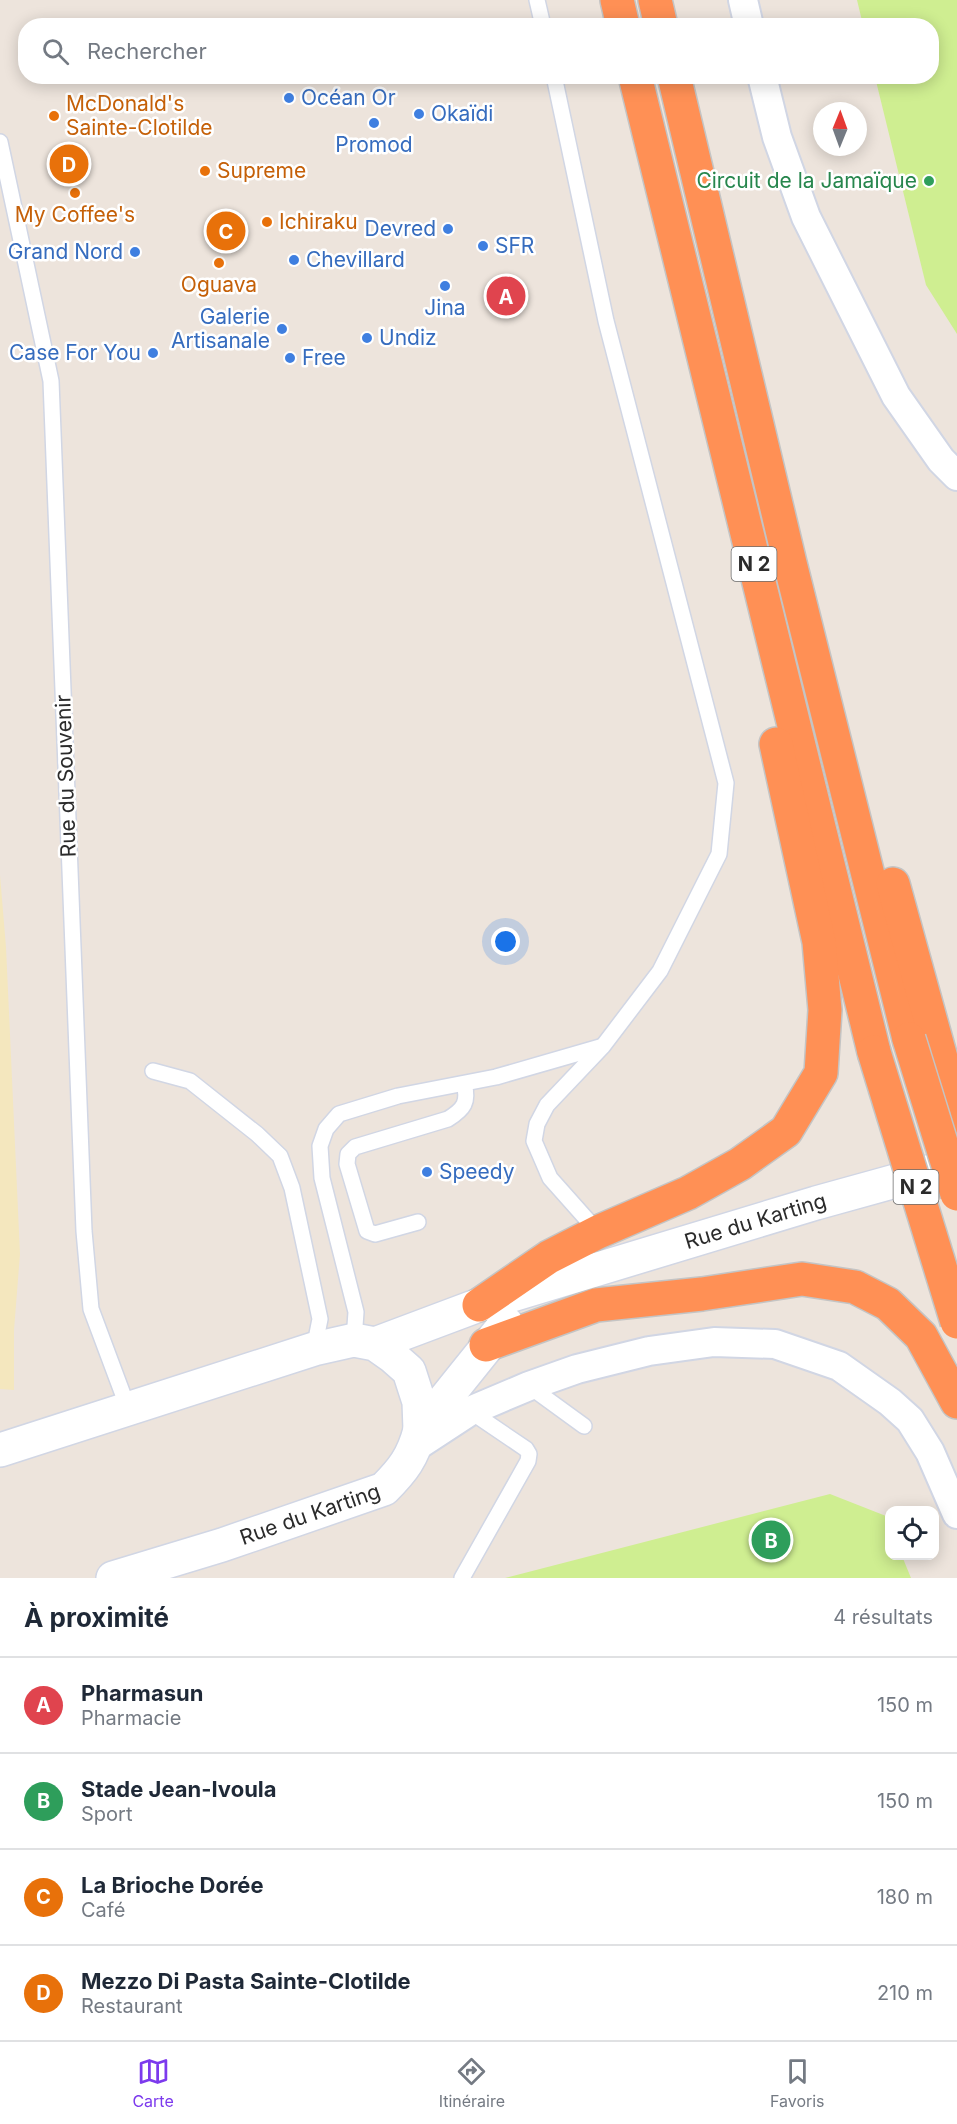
<!DOCTYPE html>
<html lang="fr">
<meta charset="utf-8">
<style>
:root{--surface:#fff;--page:#f2f2f3;--text:#1f2937;--muted:#747a83;--line:#e0e1e3;--accent:#7c3aed}
body{margin:0;font-family:Inter,sans-serif;background:var(--page);color:var(--text)}
.controls{position:absolute;right:18px;bottom:18px;display:grid;overflow:hidden;border-radius:12px;box-shadow:0 3px 15px #0003}
.controls button{width:54px;height:54px;display:grid;place-items:center;padding:0;border:0;border-bottom:2px solid var(--line);background:var(--surface);color:var(--text);font:30px sans-serif}
.compass{position:absolute;left:813px;top:102px;width:54px;height:54px;border-radius:50%;background:var(--surface);box-shadow:0 3px 15px #0003;rotate:1deg}
.you{position:absolute;left:506px;top:942px;width:21px;height:21px;margin:-15px;border:4px solid #fff;border-radius:50%;background:#1a73e8;box-shadow:0 0 0 9px #1a73e833}
.badge{display:grid;place-items:center;width:39px;height:39px;border-radius:50%;background:var(--accent);color:#fff;font-size:20px;font-weight:700}
.pin{position:absolute;translate:-50% -50%;border:3px solid #fff;box-shadow:0 2px 6px #0006}
.list{margin:0;padding:0;list-style:none}
h2{display:flex;justify-content:space-between;align-items:center;height:78px;margin:0;padding:0 24px;font-size:26px}
h2 small{font-size:20px;font-weight:400;color:var(--muted)}
.list li{display:grid;grid-template-columns:39px 1fr auto;gap:18px;align-items:center;box-sizing:border-box;height:96px;padding:0 24px;border-top:2px solid var(--line)}
.list b{display:block;font-size:22px;white-space:nowrap}
.list p{margin:0;font-size:20px;white-space:nowrap;color:var(--muted)}
.list em{font-size:20px;font-style:normal;color:var(--muted)}
.icon{flex:none;width:33px;height:33px;fill:none;stroke:currentColor;stroke-width:2;stroke-linecap:round;stroke-linejoin:round}
.map{position:relative;flex:none;width:957px;height:1578px;overflow:hidden}
.search{position:absolute;background:var(--surface);box-shadow:0 3px 15px #0003;left:18px;right:18px;top:18px;height:66px;display:flex;align-items:center;gap:15px;box-sizing:border-box;padding:0 21px;border-radius:24px;color:var(--muted);font-size:22px}
.sheet{height:462px;background:var(--surface)}
nav{display:flex;justify-content:space-around;align-items:center;box-sizing:border-box;height:84px;border-top:2px solid var(--line);background:var(--surface);font-size:16px;color:var(--muted)}
nav a{display:grid;justify-items:center;gap:3px}
nav .on{color:var(--accent)}
.map>svg:first-child{display:block}
.sand{fill:#f4e7be}
.pitch{fill:#cfee91}
.lines{fill:none;stroke-linecap:round;stroke-linejoin:round}
.lane-casing{stroke:#d1d6e4;stroke-width:18}
.street-casing{stroke:#d1d6e4;stroke-width:32}
.secondary-casing{stroke:#d1d6e4;stroke-width:36}
.highway-casing{stroke:#c4c4c4;stroke-width:36}
.lane{stroke:#fff;stroke-width:15}
.street{stroke:#fff;stroke-width:28}
.secondary{stroke:#fff;stroke-width:33}
.highway{stroke:#ff9055;stroke-width:33}
.highway-bridge-casing{stroke:#c4c4c4;stroke-width:36;stroke-linecap:butt}
.highway-bridge{stroke:#ff9055;stroke-width:33}
.shop-dot{fill:#3f7fe0;stroke:#fff;stroke-width:2}
.food-dot{fill:#e8710a;stroke:#fff;stroke-width:2}
.leisure-dot{fill:#2e9e5b;stroke:#fff;stroke-width:2}
.labels{text-anchor:middle;stroke-width:5;stroke-linejoin:round;paint-order:stroke}
.shield{fill:#fff;stroke:#6b6b6b;stroke-width:1.5}
.shield-label{font-size:20px;font-weight:bold;fill:#2b2b2b}
.shop-label{font-size:21px;fill:#366cbe;stroke:#fff;text-anchor:start}
.food-label{font-size:21px;fill:#c56008;stroke:#fff;text-anchor:start}
.leisure-label{font-size:21px;fill:#27864d;stroke:#fff;text-anchor:end}
.street-label{font-size:21px;fill:#2b2b2b;stroke:#fff}
</style>
<div class="map">
<svg width="957" height="1578" viewBox="0 0 957 1578">
<rect width="100%" height="100%" fill="#ede4dc"/>
<polygon class="sand" points="0,875 6,947 20,1254 14,1330 14,1390 0,1389"/>
<g class="pitch">
<polygon points="857,0 957,0 957,334 926,285 875,77 932,76 932,26 863,25"/>
<polygon points="830,1494 886,1516 889,1524 890,1556 902,1556 911,1578 505,1578"/>
</g>
<g class="lines">
<defs>
<g id="lane">
<polyline points="537,0 543,26"/>
<polyline points="554,76 606,321 726,783 719,854 660,971 603,1046 547,1105 537,1124 534,1141 550,1178 598,1232"/>
<polyline points="0,142 51,381 84,1231 91,1309 128,1408"/>
<polyline points="153,1071 190,1081 257,1134 280,1156 292,1188 320,1319 314,1349"/>
<path d="M 418,1222 L 375,1234 L 367,1231 L 347,1164 L 348,1154 L 355,1147 L 448,1119 C 464,1109 469,1102 464,1084"/>
<polyline points="354,1340 356,1312 322,1178 320,1146 326,1129 339,1114 398,1096 496,1077 600,1047"/>
<polyline points="529,1386 584,1426"/>
<polyline points="462,1578 528,1461 529,1454 526,1449 470,1411"/>
</g>
<g id="street">
<polyline points="743,0 749,26"/>
<polyline points="762,76 777,137 806,217 896,396 941,460 957,476"/>
<polyline points="415,1447 470,1411 529,1386 577,1369 649,1351 714,1342 775,1344 839,1366 890,1402 910,1420 930,1452 957,1514"/>
</g>
<g id="secondary">
<path id="s1" d="M 375,1344 L 479,1305 L 816,1203 L 957,1164"/>
<polyline points="0,1450 314,1349 354,1340 375,1344 392,1356 409,1371 419,1402 420,1430"/>
<path id="s2" d="M 113,1578 L 222,1545 L 384,1489 C 403,1470 413,1457 420,1430 L 506,1323"/>
</g>
<g id="highway">
<polyline points="617,0 623,26"/>
<polyline points="655,0 661,26"/>
<polyline points="635,76 874,1052"/>
<polyline points="674,76 790,563 909,1039"/>
<polyline points="893,884 957,1116"/>
<polyline points="479,1305 549,1257 598,1232 688,1193 740,1164 786,1131 821,1073 825,1010 819,942 776,744"/>
<polyline points="486,1345 596,1305 702,1294 802,1279 855,1287 888,1304 921,1336 957,1402"/>
</g>
</defs>
<use href="#lane" class="lane-casing"/>
<use href="#street" class="street-casing"/>
<use href="#secondary" class="secondary-casing"/>
<use href="#highway" class="highway-casing"/>
<use href="#lane" class="lane"/>
<use href="#street" class="street"/>
<use href="#secondary" class="secondary"/>
<use href="#highway" class="highway"/>
<defs>
<g id="highway-bridge">
<polyline points="909,1039 957,1194"/>
<polyline points="874,1052 957,1322"/>
</g>
</defs>
<use href="#highway-bridge" class="highway-bridge-casing"/>
<use href="#highway-bridge" class="highway-bridge"/>
</g>
<g class="shop-dot">
<circle cx="289" cy="98" r="6"/>
<circle cx="419" cy="114" r="6"/>
<circle cx="374" cy="123" r="6"/>
<circle cx="448" cy="229" r="6"/>
<circle cx="483" cy="246" r="6"/>
<circle cx="135" cy="252" r="6"/>
<circle cx="294" cy="260" r="6"/>
<circle cx="445" cy="286" r="6"/>
<circle cx="282" cy="329" r="6"/>
<circle cx="367" cy="338" r="6"/>
<circle cx="153" cy="353" r="6"/>
<circle cx="290" cy="358" r="6"/>
<circle cx="427" cy="1172" r="6"/>
</g>
<g class="food-dot">
<circle cx="54" cy="116" r="6"/>
<circle cx="205" cy="171" r="6"/>
<circle cx="75" cy="193" r="6"/>
<circle cx="267" cy="222" r="6"/>
<circle cx="219" cy="263" r="6"/>
</g>
<circle class="leisure-dot" cx="929" cy="181" r="6"/>
<g class="labels">
<g class="shield">
<rect x="731.5" y="547" width="45" height="34" rx="4.5"/>
<rect x="893.5" y="1170" width="45" height="34" rx="4.5"/>
</g>
<g class="shield-label">
<text x="754" y="571">N 2</text>
<text x="916" y="1194">N 2</text>
</g>
<g class="shop-label">
<text x="301" y="105">Océan Or</text>
<text x="431" y="121">Okaïdi</text>
<text x="374" y="152" text-anchor="middle">Promod</text>
<text x="436" y="236" text-anchor="end">Devred</text>
<text x="495" y="253">SFR</text>
<text x="123" y="259" text-anchor="end">Grand Nord</text>
<text x="306" y="267">Chevillard</text>
<text x="445" y="315" text-anchor="middle">Jina</text>
<text x="270" y="324" text-anchor="end">Galerie<tspan x="270" dy="24">Artisanale</tspan></text>
<text x="379" y="345">Undiz</text>
<text x="141" y="360" text-anchor="end">Case For You</text>
<text x="302" y="365">Free</text>
<text x="439" y="1179">Speedy</text>
</g>
<g class="food-label">
<text x="66" y="111">McDonald's<tspan x="66" dy="24">Sainte-Clotilde</tspan></text>
<text x="217" y="178">Supreme</text>
<text x="75" y="222" text-anchor="middle">My Coffee's</text>
<text x="279" y="229">Ichiraku</text>
<text x="219" y="292" text-anchor="middle">Oguava</text>
</g>
<g class="leisure-label">
<text x="917" y="188">Circuit de la Jamaïque</text>
</g>
<g class="street-label">
<text transform="translate(66 776) rotate(-92)" y="7">Rue du Souvenir</text>
<text dy="7" stroke="none"><textPath href="#s1" startOffset="400">Rue du Karting</textPath></text>
<text dy="7" stroke="none"><textPath href="#s2" startOffset="207">Rue du Karting</textPath></text>
</g>
</g>
</svg>
<div class="controls">
<button><svg class="icon" aria-label="locate" viewBox="0 0 24 24"><circle cx="12" cy="12" r="6"/><path d="M12 2v4M12 18v4M2 12h4M18 12h4"/></svg></button>
</div>
<svg class="compass" viewBox="-18 -18 36 36"><path d="M0-13l5 13h-10z" fill="#e53935"/><path d="M0 13l5-13h-10z" fill="#747a83"/></svg>
<div class="you"></div>
<div class="pin badge" style="left:506px;top:296px;background:#e0444e">A</div>
<div class="pin badge" style="left:771px;top:1540px;background:#2e9e5b">B</div>
<div class="pin badge" style="left:226px;top:231px;background:#e8710a">C</div>
<div class="pin badge" style="left:69px;top:164px;background:#e8710a">D</div>
<div class="search"><svg class="icon" aria-label="search" viewBox="0 0 24 24"><circle cx="10" cy="10" r="6"/><path d="M15 15l6 6"/></svg>Rechercher</div>
</div>
<section class="sheet">
<h2>À proximité<small>4 résultats</small></h2>
<ul class="list">
<li><span class="badge" style="background:#e0444e">A</span><div><b>Pharmasun</b><p>Pharmacie</p></div><em>150 m</em></li>
<li><span class="badge" style="background:#2e9e5b">B</span><div><b>Stade Jean-Ivoula</b><p>Sport</p></div><em>150 m</em></li>
<li><span class="badge" style="background:#e8710a">C</span><div><b>La Brioche Dorée</b><p>Café</p></div><em>180 m</em></li>
<li><span class="badge" style="background:#e8710a">D</span><div><b>Mezzo Di Pasta Sainte-Clotilde</b><p>Restaurant</p></div><em>210 m</em></li>
</ul>
</section>
<nav>
<a class="on"><svg class="icon" aria-label="map" viewBox="0 0 24 24"><path d="M3 6l6-2 6 2 6-2v14l-6 2-6-2-6 2zM9 4v14M15 6v14"/></svg>Carte</a>
<a><svg class="icon" aria-label="directions" viewBox="0 0 24 24"><path d="M12 3l9 9-9 9-9-9zM9 14v-3h6M13 9l2 2-2 2"/></svg>Itinéraire</a>
<a><svg class="icon" aria-label="saved" viewBox="0 0 24 24"><path d="M7 4h10v16l-5-4-5 4z"/></svg>Favoris</a>
</nav>
